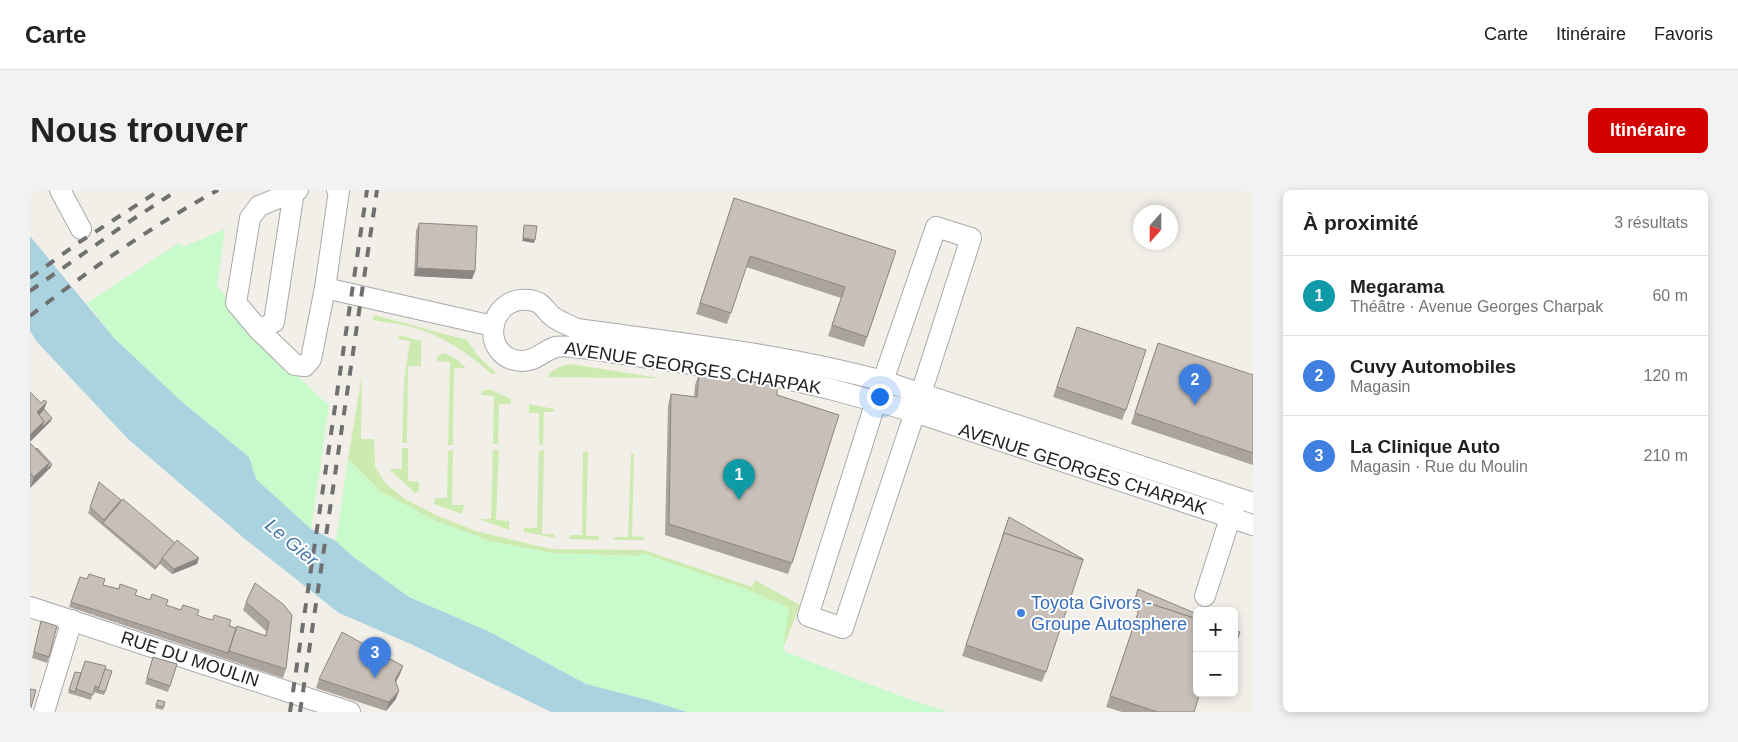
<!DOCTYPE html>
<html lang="fr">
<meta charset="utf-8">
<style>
:root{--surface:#fff;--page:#f2f2f2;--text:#222;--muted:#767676;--line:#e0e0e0;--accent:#d40000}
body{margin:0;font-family:Arial,sans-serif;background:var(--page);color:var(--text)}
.controls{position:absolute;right:15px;bottom:15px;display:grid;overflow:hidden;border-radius:8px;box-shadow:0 2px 8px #0003}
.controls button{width:45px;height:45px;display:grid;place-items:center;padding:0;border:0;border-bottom:1px solid var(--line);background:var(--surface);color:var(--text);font:25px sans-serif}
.compass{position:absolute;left:1103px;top:15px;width:45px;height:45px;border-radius:50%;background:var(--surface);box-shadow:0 2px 8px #0003;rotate:201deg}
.you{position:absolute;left:849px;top:206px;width:18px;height:18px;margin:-12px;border:4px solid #fff;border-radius:50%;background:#1a73e8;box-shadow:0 0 0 8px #1a73e833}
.badge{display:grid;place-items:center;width:32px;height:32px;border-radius:50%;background:var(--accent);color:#fff;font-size:16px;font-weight:700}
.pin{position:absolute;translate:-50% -41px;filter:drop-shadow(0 1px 2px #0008)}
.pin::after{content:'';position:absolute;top:26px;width:18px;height:15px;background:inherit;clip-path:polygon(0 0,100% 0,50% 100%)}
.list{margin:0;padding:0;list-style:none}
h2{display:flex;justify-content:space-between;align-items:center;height:65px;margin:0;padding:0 20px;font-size:21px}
h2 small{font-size:16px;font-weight:400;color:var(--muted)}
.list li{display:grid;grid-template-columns:32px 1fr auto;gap:15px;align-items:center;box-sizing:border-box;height:80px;padding:0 20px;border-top:1px solid var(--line)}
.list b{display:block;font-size:19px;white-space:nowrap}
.list p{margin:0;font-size:16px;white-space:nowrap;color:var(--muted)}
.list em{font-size:16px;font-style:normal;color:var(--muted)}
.map{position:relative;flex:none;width:1223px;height:522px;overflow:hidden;border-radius:8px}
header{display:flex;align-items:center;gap:30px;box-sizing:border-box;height:70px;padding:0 25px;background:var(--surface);border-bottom:1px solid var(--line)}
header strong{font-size:24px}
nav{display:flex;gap:28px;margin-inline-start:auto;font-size:18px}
.intro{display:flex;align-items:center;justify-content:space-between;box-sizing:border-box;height:120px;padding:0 30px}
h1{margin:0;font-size:35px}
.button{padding:12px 22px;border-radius:8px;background:var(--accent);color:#fff;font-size:18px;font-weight:700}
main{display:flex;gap:30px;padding:0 30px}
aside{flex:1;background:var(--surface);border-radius:8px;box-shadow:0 2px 8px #0003}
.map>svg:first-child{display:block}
.grass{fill:#cdebb0}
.park{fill:#c8facc}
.water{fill:#aad3df}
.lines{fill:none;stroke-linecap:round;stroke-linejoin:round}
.minor-casing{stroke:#a9a9a9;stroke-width:22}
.minor{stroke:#fff;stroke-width:20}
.rail{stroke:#707070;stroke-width:4;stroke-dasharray:10 10;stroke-linecap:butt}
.wall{fill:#aba49e}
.shaded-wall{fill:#8b8681}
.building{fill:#c7bfb8;stroke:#8b8681}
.shop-dot{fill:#3f7fe0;stroke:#fff;stroke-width:2}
.labels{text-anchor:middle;stroke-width:4;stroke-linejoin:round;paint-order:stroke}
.street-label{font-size:18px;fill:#222;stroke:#fff}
.shop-label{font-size:18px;fill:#366cbe;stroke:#fff;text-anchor:start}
.water-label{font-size:19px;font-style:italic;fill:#4a7aab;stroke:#fff}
</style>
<header>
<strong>Carte</strong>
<nav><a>Carte</a><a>Itinéraire</a><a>Favoris</a></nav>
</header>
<div class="intro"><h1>Nous trouver</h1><a class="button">Itinéraire</a></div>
<main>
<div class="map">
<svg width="1223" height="522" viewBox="0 0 1223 522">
<rect width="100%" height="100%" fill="#f2efe9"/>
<g class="grass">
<path d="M 344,125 L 437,150 L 448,166 L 466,183 L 462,184 C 436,162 414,146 381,137 C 369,133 356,133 343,130 Z"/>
<polygon points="369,145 391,151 391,176 378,176 377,253 372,253 374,191 380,151 368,149"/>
<polygon points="415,163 429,171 436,178 424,178 423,255 418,255 420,172 407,171 407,166"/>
<path d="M 541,174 L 629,188 L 518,187 C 521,178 533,176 541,174 Z"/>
<polygon points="332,185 331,249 344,249 345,276 355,293 375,309 408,326 446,341 521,359 614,360 722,397 725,390 770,415 752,461 759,418 721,401 615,364 606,366 521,363 459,351 406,331 351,302 318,269"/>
<polygon points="459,199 481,209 481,214 469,214 468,254 463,254 464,206 451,205 452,201"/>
<polygon points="499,214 524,219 524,222 514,222 513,255 509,255 509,223 499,223"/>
<polygon points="372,258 378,258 378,291 389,292 389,301 385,303 359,279 372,279"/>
<polygon points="423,260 422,315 434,315 432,324 404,314 405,308 417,308 418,261"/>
<polygon points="463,260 469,260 466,330 479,331 479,340 449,329 461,329"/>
<polygon points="514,260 512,344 524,344 525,348 494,342 494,338 507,338 509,261"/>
<polygon points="553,261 558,262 556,346 569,346 569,350 539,349 540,345 552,345"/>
<polygon points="601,264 604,264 602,346 614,347 614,350 584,350 585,347 598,347"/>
</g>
<g class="park">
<polygon points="195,39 187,95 216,133 287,205 299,215 281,339 226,289 219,267 151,211 84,148 57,113 149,53 153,57"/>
<polygon points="318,269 351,302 406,331 459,351 521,363 606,366 615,364 721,401 759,418 753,461 881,510 918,522 657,522 618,510 556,494 460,442 379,407 321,365 306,351"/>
</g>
<polygon class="water" points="0,46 84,148 151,211 219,267 226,289 281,339 306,351 321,365 379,407 460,442 556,494 618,510 657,522 521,522 383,455 309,423 215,349 98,249 7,152 0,141"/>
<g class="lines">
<defs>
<g id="minor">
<polyline points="30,0 51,39"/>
<polyline points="268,0 229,16 220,28 206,113 229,140 265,175 275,176 281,169 295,98 309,1 307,0"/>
<polygon points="906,37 941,48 885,222 813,438 778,426 846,211"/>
<polyline points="295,98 463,136"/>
<polyline points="229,140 244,132 264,1"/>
<path d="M 1223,313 L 853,191 C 753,164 650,153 547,139 C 539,135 530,132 523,127 C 513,119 514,112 499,110 C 457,105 449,168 491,171 C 505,172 514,160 526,157 C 534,155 545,158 553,158 L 748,187 L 800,199 L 885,222 L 1223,335"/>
<polyline points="1175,406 1204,316"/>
<polyline points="0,417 320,522"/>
<polyline points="14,522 42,430"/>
</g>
</defs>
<use href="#minor" class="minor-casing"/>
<use href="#minor" class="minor"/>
<g class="rail">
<polyline points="0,88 48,53 130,0"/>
<polyline points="0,101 94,35 148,0"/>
<path d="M 0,126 C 59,80 122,36 188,0"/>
<polyline points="260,522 337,0"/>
<polyline points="270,522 347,0"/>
</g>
</g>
<g class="wall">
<polygon points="704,8 866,61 834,157 798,146 811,108 716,77 697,134 666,124"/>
<polygon points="389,33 445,81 442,89 384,86 386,41"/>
<polygon points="1047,137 1096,220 1092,230 1023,207"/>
<polygon points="1124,164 1223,185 1223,275 1101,234"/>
<polygon points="669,184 747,205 762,373 758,384 635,345 638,215 641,204 664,207 665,195"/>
<polygon points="0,253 21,277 0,298"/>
<polygon points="69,292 90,313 145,353 169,368 167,374 142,384 130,374 125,380 58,323"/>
<polygon points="979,327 1016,482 1012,492 932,466"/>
<polygon points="50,387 206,438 235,446 236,441 213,420 216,412 225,393 256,479 253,488 39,417"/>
<polygon points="1108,399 1164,522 1092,522 1076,517 1108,422 1101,419"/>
<polygon points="11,431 19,467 17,473 2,468"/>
<polygon points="1204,440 1208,448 1206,454 1204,454"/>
<polygon points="123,467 147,474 138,502 115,494"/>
<polygon points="373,476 370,484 366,492 366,509 356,521 286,498 289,489"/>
<polygon points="75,479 82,481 74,505 63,502 61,510 38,503 45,482 51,483"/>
<polygon points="128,510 135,512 133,520 125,518"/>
</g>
<g class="shaded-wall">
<polygon points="493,48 505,50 504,53 492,51"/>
<polygon points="387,78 445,81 442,89 384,86"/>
<polygon points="17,212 13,222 4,230 7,222"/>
<polygon points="22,228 21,231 0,252 0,245 14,231"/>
<polygon points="19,273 22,274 21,277 0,298 4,287"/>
<polygon points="169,368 167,374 142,384 144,379"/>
<polygon points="373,476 370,484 362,499 365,490"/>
<polygon points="369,501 366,509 356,521 359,512"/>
</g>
<g class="building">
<polygon points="704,8 866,61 837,147 802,135 815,97 720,66 701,123 670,113"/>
<polygon points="389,33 447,36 445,81 387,78"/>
<polygon points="494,35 507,36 505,50 493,48"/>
<polygon points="1047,137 1116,160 1096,220 1027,197"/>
<polygon points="1128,153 1223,185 1223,263 1105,223"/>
<polygon points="669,184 747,195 747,205 809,225 762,373 639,334 641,204 667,207"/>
<polygon points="0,202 11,213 14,210 17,212 7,222 14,231 0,245"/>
<polygon points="14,219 22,228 11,238 14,231 9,225"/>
<polygon points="0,253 19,273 4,287 0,283"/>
<polygon points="7,258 22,274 16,280 19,273 6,259"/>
<polygon points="69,292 91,310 74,330 60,317"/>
<polygon points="93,309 145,353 132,368 131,371 126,377 73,333"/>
<polygon points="979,327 1053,369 1053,370 974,343 972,348"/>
<polygon points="974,343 1053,370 1016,482 936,455"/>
<polygon points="147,350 169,368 144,379 132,368"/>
<polygon points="59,384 75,389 73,395 89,399 90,394 107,400 105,405 120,410 122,404 138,410 136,415 151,420 153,415 169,420 167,425 175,428 183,430 184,425 201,430 199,436 206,438 198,463 41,412 50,387 57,389"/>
<polygon points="225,393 253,414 262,425 256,479 199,461 207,436 236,446 239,432 216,412"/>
<polygon points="1108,399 1167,424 1167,429 1112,411 1111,416 1104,413"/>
<polygon points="1112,411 1167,429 1167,503 1170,503 1164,522 1127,522 1080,506"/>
<polygon points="11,431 27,436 19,467 4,462"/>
<polygon points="1204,440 1210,442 1208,448 1204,447"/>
<polygon points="312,442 373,476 365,490 369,501 359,512 289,489"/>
<polygon points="123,467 147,474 140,496 117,488"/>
<polygon points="55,471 76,476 69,498 65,496 63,505 46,499"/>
<polygon points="75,479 82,481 75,502 68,500"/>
<polygon points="45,482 51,483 45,502 39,500"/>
<polygon points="0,499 6,500 0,521"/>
<polygon points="128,510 135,512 134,517 126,515"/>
</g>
<circle class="shop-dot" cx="991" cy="423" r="5"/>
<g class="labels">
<g class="street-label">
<text transform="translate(663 178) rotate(9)" y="6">AVENUE GEORGES CHARPAK</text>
<text transform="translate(1053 279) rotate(18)" y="6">AVENUE GEORGES CHARPAK</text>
<text transform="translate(160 469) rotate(18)" y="6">RUE DU MOULIN</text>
</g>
<g class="shop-label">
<text x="1001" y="419">Toyota Givors -<tspan x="1001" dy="21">Groupe Autosphere</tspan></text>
</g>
<g class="water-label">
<text transform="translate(262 352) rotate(40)" y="7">Le Gier</text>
</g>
</g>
</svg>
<div class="controls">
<button>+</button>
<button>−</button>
</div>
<svg class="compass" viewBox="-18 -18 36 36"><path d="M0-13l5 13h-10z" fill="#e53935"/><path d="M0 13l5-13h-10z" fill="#767676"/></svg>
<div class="you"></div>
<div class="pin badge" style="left:709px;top:310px;background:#0f9aa8">1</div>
<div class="pin badge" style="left:1165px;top:215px;background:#3f7fe0">2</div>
<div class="pin badge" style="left:345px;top:488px;background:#3f7fe0">3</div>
</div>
<aside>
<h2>À proximité<small>3 résultats</small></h2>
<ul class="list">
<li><span class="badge" style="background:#0f9aa8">1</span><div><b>Megarama</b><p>Théâtre · Avenue Georges Charpak</p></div><em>60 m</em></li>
<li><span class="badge" style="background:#3f7fe0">2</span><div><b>Cuvy Automobiles</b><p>Magasin</p></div><em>120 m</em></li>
<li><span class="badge" style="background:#3f7fe0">3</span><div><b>La Clinique Auto</b><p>Magasin · Rue du Moulin</p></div><em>210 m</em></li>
</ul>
</aside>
</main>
